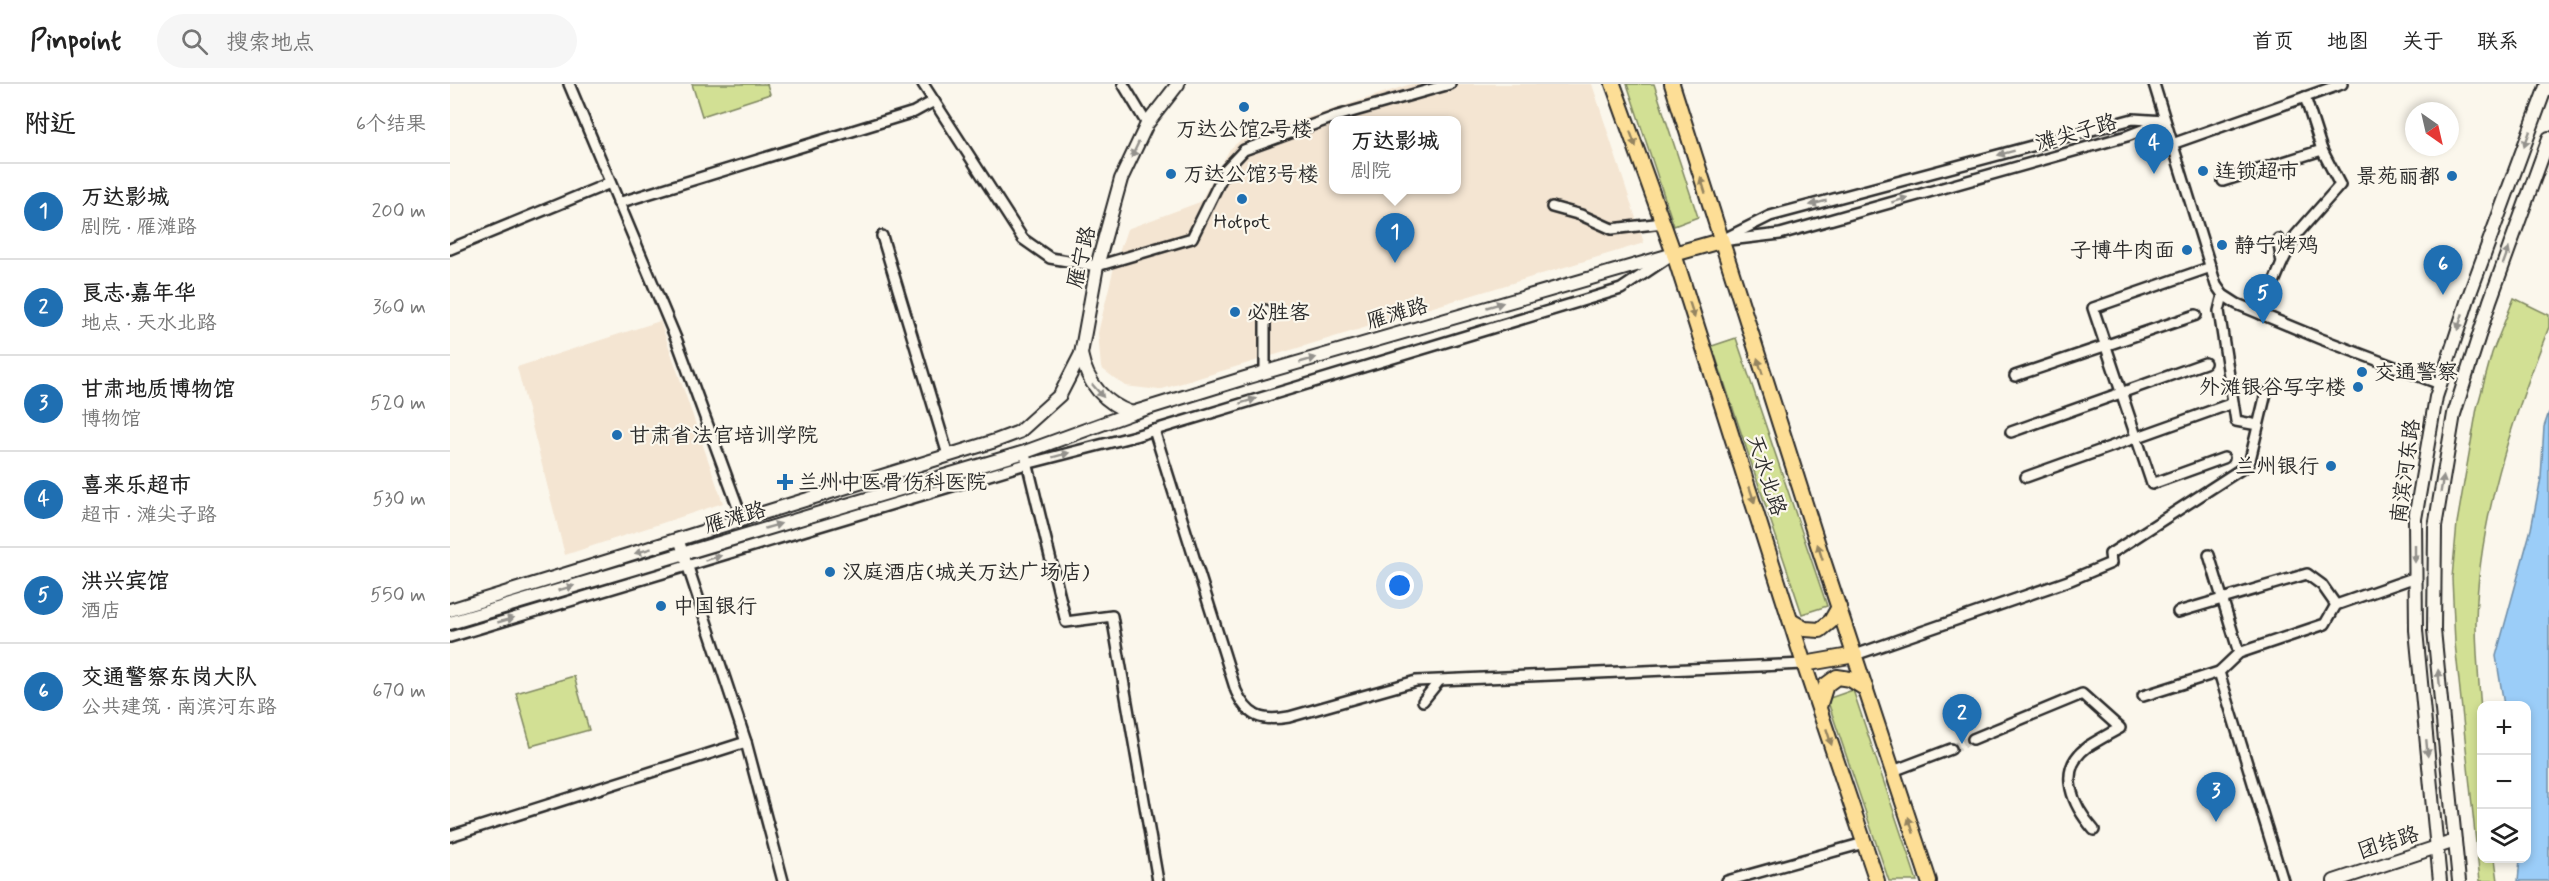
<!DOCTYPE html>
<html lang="zh">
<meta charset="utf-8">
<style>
:root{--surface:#fff;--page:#f6f6f6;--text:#222;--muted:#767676;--line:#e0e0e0;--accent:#1f6fb2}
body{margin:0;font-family:Mynerve,"LXGW WenKai TC",sans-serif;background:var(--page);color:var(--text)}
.controls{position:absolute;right:18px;bottom:18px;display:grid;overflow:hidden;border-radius:12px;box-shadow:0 3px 9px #0003}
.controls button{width:54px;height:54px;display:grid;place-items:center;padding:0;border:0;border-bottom:2px solid var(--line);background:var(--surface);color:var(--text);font:30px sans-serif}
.compass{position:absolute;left:1955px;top:18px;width:54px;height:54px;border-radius:50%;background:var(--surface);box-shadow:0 3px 9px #0003;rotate:146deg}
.you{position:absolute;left:950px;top:502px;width:21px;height:21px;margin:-15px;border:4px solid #fff;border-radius:50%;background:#1a73e8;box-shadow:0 0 0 9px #1a73e833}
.badge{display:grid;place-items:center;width:39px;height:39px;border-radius:50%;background:var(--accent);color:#fff;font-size:20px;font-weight:700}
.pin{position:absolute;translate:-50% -50px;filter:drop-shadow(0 2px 3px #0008)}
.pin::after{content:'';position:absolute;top:32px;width:21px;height:18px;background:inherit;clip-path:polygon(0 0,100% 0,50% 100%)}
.popup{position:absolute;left:879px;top:32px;width:132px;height:78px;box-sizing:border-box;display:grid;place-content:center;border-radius:12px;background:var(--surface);filter:drop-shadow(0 2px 4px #0005);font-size:20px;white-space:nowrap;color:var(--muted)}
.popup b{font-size:22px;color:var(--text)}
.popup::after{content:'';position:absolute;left:50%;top:100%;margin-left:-12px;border:12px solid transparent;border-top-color:var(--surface)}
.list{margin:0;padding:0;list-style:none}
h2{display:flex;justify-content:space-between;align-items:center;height:78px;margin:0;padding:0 24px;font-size:26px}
h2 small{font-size:20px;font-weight:400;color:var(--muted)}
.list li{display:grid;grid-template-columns:39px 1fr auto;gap:18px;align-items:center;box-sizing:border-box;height:96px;padding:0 24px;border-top:2px solid var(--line)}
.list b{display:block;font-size:22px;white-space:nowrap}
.list p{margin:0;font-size:20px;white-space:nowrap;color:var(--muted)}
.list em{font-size:20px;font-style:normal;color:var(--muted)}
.icon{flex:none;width:33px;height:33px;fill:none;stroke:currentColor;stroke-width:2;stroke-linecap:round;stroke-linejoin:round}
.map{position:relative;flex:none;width:2099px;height:797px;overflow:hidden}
header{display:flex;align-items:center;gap:36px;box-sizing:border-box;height:84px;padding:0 30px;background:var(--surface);border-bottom:2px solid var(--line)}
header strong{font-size:28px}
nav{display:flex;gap:33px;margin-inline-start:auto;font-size:21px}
.search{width:420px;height:54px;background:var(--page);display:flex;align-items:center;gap:15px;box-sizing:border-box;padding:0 21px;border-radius:33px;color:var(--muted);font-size:22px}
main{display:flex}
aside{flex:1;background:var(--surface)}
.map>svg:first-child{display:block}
.built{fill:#f4e5d2;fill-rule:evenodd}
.green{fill:#d2e094;stroke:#7e8660;stroke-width:1.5}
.water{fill:#9bcdf8;stroke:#6e8ca6;stroke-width:1.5}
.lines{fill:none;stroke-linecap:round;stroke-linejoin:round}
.street-tunnel{stroke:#d1cec5;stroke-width:9;stroke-dasharray:9 4.5;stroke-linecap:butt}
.street-casing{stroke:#2b2b2b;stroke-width:14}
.secondary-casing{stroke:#2b2b2b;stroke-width:16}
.primary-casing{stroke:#2b2b2b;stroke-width:18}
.street{stroke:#fbf7ec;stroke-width:9}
.secondary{stroke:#fbf7ec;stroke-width:12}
.primary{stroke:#fdde96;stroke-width:14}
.oneway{fill:#948460}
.oneway2{fill:#93918c}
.poi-dot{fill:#1f6fb2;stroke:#fbf7ec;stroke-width:2}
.labels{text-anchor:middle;stroke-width:4.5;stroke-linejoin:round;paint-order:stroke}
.poi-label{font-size:21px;fill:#2b2b2b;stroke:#fbf7ec;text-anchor:start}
.street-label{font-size:21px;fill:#2b2b2b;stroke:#fbf7ec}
</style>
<header>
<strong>Pinpoint</strong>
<div class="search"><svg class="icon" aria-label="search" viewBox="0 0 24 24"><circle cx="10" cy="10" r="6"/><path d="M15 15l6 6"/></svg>搜索地点</div>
<nav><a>首页</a><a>地图</a><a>关于</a><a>联系</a></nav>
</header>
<main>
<aside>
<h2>附近<small>6个结果</small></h2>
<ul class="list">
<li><span class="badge">1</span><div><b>万达影城</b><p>剧院 · 雁滩路</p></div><em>200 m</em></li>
<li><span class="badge">2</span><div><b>良志·嘉年华</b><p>地点 · 天水北路</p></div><em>360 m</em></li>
<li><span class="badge">3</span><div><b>甘肃地质博物馆</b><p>博物馆</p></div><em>520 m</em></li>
<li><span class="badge">4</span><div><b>喜来乐超市</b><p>超市 · 滩尖子路</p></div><em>530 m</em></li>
<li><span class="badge">5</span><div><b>洪兴宾馆</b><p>酒店</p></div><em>550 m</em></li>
<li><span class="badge">6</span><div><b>交通警察东岗大队</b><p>公共建筑 · 南滨河东路</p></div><em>670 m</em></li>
</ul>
</aside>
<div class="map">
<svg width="2099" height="797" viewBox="0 0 2099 797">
<rect width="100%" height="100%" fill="#fbf7ec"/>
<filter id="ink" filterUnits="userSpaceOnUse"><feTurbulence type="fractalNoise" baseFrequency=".0167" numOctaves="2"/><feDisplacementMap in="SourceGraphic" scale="12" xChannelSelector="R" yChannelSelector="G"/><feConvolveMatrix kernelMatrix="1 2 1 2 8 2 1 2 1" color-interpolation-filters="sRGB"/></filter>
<g filter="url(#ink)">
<g class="built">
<path d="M 961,0 L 1142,0 L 1194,159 L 709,306 L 675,302 L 651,284 L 648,249 L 663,187 L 677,145 L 750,118 L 780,65 L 792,55 ZM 884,36 L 1006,36 L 1006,106 L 884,106 Z"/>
<polygon points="210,237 273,419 115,471 67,283"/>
</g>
<g class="green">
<polygon points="242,0 317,0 320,10 252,32"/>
<polygon points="1177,0 1204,0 1248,133 1224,142"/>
<path d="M 2064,214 L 2099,231 L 2099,243 C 2062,336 2028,436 2026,538 C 2026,573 2030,607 2032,642 C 2033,686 2032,731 2032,774 L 2045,775 L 2048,797 L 2030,797 L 2005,559 L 2002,494 L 2007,439 L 2027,324 L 2042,269 Z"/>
<polygon points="1286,254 1377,522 1352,530 1262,262"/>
<polygon points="124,592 139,646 81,662 66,609"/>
<polygon points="1403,606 1467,797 1439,797 1377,615"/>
</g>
<polygon class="water" points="2099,328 2099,797 2068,797 2070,775 2076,774 2076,622 2054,621 2046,572 2081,445 2091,394 2094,343"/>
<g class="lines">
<polyline class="street-tunnel" points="1501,665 1523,655"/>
<defs>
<g id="street">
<polyline points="119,0 227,257 293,437"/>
<polyline points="673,0 697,40"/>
<polyline points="1704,0 1766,201 1773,211 1787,220 1871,255 1990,300"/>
<polyline points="484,17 573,155 600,174 647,182 742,154 776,85 794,66 887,32 1000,0"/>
<polyline points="1722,60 1892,0"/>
<polyline points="1773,97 1872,66 1855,13"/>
<polyline points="168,119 464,28 484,17 473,0"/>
<polyline points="1102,123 1131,131 1162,145 1213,139"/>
<polyline points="432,152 498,371"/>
<polyline points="1279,156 1330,150 1677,52 1713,38"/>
<polyline points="1270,157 1320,132 1683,35 1715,37"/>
<polyline points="0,165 160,99"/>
<polyline points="1832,179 1846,151 1890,101 1872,66"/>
<polyline points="1761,183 1643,224 1702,400 1774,374"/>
<polyline points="1773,211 1769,227 1786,337 1808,341"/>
<polyline points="1811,230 1832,179 1828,155"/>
<polyline points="815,289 815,226"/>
<polyline points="1565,292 1746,231"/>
<path d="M 704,346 L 786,607 C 798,633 811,638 839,633 L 966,597 L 1354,580"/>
<polyline points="1561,348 1755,279"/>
<polyline points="576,374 616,538 662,532 708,797"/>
<polyline points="1576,393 1783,319"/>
<polyline points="229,456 296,658 333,797"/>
<polyline points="1759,471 1789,569"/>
<polyline points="1728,528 1857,490 1872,501 1886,521"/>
<polyline points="0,553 576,380 685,352 1171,205 1216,175"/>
<polyline points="1405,571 1618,497 1661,479 1660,470 1799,380 1816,309"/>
<polyline points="1693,612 1769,588"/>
<polyline points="973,617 989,597"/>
<path d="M 1523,655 L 1632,610 L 1670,644 C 1659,650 1648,656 1637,663 C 1605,687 1624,723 1644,746"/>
<polyline points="1443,687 1501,665"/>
<polyline points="0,752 296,658"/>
<polyline points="1277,797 1414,759"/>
<polyline points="1833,797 1769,588 1789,569 1875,540 1886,521 1966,493"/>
</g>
<g id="secondary">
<path d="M 631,270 C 637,299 654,319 682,329"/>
<polyline points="0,526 545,357 569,348 610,311 631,270 647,182 671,95 697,40 728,0"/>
<polyline points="0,539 575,368 682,329 795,294 1224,170"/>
<polyline points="1884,797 2005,757"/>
<polyline points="1990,797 1966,546 1965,435 1986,313 2019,212 2097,0"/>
<polyline points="2009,797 1984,546 1985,443 2004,330 2040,217 2099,54"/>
</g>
<g id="primary">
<polyline points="1163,0 1224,170 1354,580 1427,797"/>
<polyline points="1222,0 1370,467 1479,797"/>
<polyline points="1224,170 1270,157"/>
<polyline points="1341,537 1355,545 1370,546 1381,537 1389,523"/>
<polyline points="1354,580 1405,571"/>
<polyline points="1369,623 1376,601 1387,593 1400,595 1416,605"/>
</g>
</defs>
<use href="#street" class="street-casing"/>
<use href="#secondary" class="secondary-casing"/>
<use href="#primary" class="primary-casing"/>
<use href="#street" class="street"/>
<use href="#secondary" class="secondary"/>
<use href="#primary" class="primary"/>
</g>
<defs><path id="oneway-solid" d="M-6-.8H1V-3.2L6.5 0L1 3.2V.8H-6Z" transform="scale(1.5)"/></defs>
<g class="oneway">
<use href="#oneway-solid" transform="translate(1183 55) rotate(70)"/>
<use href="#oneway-solid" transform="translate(1253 101) rotate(-107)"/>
<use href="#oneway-solid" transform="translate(1242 226) rotate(72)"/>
<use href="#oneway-solid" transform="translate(1310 282) rotate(-108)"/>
<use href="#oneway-solid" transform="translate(1302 411) rotate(72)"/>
<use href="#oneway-solid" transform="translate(1370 468) rotate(-108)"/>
<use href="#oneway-solid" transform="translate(1379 653) rotate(72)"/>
<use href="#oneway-solid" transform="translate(1461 741) rotate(-108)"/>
</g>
<g class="oneway2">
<use href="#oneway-solid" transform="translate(2077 55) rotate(110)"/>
<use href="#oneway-solid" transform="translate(685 66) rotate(115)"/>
<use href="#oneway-solid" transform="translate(1556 69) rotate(165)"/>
<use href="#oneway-solid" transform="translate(1450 116) rotate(-16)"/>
<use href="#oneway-solid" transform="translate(1368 119) rotate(165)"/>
<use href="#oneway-solid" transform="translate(2056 172) rotate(-70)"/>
<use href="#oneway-solid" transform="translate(1045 221) rotate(-16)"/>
<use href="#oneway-solid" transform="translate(2010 238) rotate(108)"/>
<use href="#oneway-solid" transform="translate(858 276) rotate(-16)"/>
<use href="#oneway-solid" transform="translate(648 307) rotate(49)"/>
<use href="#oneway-solid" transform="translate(798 317) rotate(-17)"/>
<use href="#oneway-solid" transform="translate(611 371) rotate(-15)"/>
<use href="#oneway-solid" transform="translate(1992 400) rotate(-81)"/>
<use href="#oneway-solid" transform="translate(323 442) rotate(-16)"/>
<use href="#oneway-solid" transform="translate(193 467) rotate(163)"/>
<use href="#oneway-solid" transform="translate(1965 470) rotate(90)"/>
<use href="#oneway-solid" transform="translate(263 474) rotate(-17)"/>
<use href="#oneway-solid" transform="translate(116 504) rotate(-17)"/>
<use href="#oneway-solid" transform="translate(56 536) rotate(-16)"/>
<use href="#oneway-solid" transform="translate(1989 594) rotate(-96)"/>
<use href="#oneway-solid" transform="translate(1977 664) rotate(85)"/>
</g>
</g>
<g class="poi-dot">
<circle cx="794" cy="23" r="6"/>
<circle cx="1753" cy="87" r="6"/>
<circle cx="721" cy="90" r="6"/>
<circle cx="2002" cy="92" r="6"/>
<circle cx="792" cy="115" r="6"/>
<circle cx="1772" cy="161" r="6"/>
<circle cx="1737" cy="166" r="6"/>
<circle cx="785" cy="228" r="6"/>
<circle cx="1912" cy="288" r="6"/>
<circle cx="1908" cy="303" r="6"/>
<circle cx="167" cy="351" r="6"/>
<circle cx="1881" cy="382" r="6"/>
<path d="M332 389h6v6h6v6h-6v6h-6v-6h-6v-6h6z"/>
<circle cx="380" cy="488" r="6"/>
<circle cx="211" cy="522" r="6"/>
</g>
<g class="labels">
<g class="poi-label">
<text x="794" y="52" text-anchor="middle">万达公馆2号楼</text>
<text x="1765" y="94">连锁超市</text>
<text x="733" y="97">万达公馆3号楼</text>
<text x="1990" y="99" text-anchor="end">景苑丽都</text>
<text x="792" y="144" text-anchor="middle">Hotpot</text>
<text x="1784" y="168">静宁烤鸡</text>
<text x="1725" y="173" text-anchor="end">子博牛肉面</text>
<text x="797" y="235">必胜客</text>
<text x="1924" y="295">交通警察</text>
<text x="1896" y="310" text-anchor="end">外滩银谷写字楼</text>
<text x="179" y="358">甘肃省法官培训学院</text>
<text x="1869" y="389" text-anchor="end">兰州银行</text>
<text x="348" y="405">兰州中医骨伤科医院</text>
<text x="392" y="495">汉庭酒店(城关万达广场店)</text>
<text x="223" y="529">中国银行</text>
</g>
<g class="street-label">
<text transform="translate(1626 48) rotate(-16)" y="7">滩尖子路</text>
<text transform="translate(631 173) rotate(-77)" y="7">雁宁路</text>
<text transform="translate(947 229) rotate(-16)" y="7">雁滩路</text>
<text transform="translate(1955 387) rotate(-82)" y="7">南滨河东路</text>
<text transform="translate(1317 391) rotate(72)" y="7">天水北路</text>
<text transform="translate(285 433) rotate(-16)" y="7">雁滩路</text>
<text transform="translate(1938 758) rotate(-18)" y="7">团结路</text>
</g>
</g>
</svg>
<div class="controls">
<button>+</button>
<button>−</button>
<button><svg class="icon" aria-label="layers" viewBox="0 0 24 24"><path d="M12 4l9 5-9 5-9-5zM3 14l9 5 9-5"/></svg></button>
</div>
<svg class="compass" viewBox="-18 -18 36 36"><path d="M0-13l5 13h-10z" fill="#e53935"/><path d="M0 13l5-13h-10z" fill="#767676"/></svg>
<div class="you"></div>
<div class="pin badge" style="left:945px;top:179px">1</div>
<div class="popup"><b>万达影城</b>剧院</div>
<div class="pin badge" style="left:1512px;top:660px">2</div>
<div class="pin badge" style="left:1766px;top:738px">3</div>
<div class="pin badge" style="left:1704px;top:90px">4</div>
<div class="pin badge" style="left:1813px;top:240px">5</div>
<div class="pin badge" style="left:1993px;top:211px">6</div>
</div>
</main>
